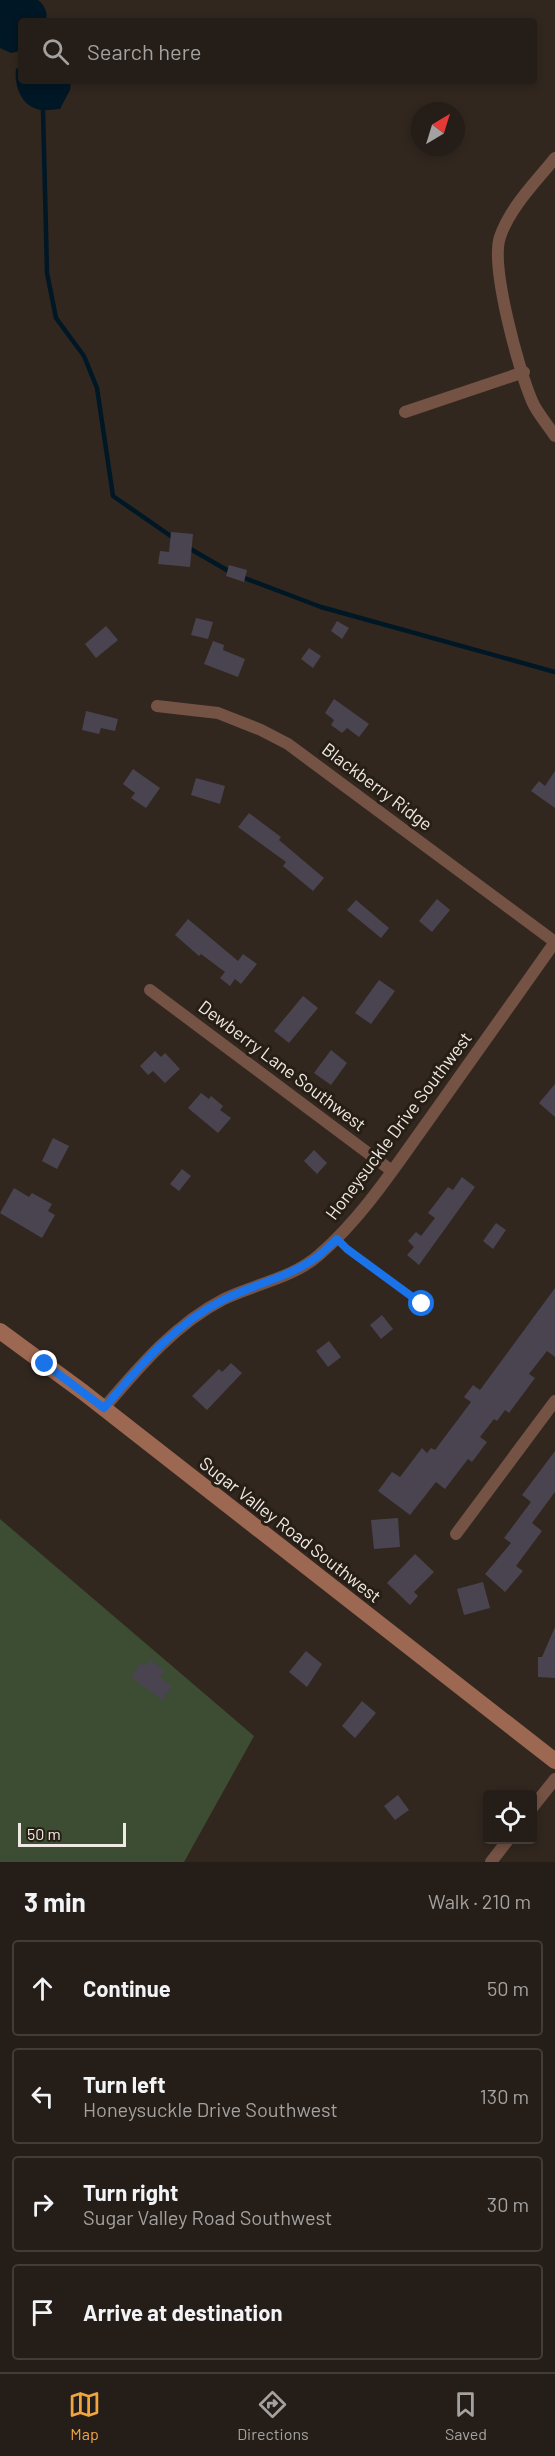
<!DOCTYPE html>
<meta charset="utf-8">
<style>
:root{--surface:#251d17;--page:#2d2620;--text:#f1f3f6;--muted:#a3a2a1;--line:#423b36;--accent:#f1a540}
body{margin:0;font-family:Barlow,sans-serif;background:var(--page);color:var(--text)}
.controls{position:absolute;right:18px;bottom:18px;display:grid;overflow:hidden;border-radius:6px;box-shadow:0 3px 9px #0003}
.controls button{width:54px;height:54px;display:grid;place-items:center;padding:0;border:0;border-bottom:2px solid var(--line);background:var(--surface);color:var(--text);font:30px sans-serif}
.compass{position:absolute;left:411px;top:102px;width:54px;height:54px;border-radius:50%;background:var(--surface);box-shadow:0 3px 9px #0003;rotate:38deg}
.scale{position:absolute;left:18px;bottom:15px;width:108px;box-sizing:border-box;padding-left:6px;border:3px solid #f0eae4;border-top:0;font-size:16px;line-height:21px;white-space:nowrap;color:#f0eae4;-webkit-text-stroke:4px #271e15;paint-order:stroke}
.stop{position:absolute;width:18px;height:18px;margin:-14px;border:4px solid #1a73e8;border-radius:50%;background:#fff}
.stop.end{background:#1a73e8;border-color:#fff;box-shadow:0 2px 6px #0008}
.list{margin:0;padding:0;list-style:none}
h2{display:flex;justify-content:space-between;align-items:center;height:78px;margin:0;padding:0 24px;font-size:26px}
h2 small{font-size:20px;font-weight:400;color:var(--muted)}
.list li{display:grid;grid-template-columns:39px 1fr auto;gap:18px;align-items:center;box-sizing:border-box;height:96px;margin:0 12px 12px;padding:0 12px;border:2px solid var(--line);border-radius:6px}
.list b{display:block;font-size:22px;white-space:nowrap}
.list p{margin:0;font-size:20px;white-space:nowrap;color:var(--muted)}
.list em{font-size:20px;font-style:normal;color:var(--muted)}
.icon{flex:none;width:33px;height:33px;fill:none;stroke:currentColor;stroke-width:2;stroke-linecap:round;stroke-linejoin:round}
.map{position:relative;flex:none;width:555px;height:1862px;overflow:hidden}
.search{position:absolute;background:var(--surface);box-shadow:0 3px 9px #0003;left:18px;right:18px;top:18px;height:66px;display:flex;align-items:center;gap:15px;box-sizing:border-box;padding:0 21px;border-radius:6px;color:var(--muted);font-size:22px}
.sheet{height:510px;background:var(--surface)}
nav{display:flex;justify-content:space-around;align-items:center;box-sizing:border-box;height:84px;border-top:2px solid var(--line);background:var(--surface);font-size:16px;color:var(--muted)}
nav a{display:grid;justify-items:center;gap:3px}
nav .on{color:var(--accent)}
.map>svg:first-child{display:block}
.green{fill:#3d4d33}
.water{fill:#001725}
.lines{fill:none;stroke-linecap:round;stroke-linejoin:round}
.stream{stroke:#001725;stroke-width:4.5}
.building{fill:#494450}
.lane{stroke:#745244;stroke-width:6}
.street{stroke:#745244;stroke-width:12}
.secondary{stroke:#9d6852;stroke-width:16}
.route{stroke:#1a73e8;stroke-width:8}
.labels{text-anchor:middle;stroke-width:6;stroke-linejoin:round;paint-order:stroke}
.street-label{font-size:18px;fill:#f0eae4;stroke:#271e15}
</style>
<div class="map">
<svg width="555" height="1862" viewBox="0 0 555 1862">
<rect width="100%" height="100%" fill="#31271f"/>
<polygon class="green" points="0,1519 254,1736 184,1862 0,1862"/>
<g class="water">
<path d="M 0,0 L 38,0 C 45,6 48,12 46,21 L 21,21 L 20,51 L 11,53 L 0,48 Z"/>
<path d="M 21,66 L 21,81 L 71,81 L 70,90 L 60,109 C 54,109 47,111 41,110 C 21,107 14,85 16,69 Z"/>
</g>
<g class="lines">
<g class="stream">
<polyline points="43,110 47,273 56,318 84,356 97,388 113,496 175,539"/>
<polyline points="187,547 232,573"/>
<polyline points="239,576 321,607 555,672"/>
</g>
</g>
<g class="building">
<polygon points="171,532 193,534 190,567 158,564 160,551 169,552"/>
<polygon points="229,565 247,570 244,582 226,576"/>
<polygon points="196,618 213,622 208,639 191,635"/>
<polygon points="337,621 349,628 342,639 331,631"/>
<polygon points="106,626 118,640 96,658 85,644"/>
<polygon points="213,641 224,645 223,650 245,659 238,677 204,664"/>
<polygon points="309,648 321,656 313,668 301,659"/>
<polygon points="334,699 369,724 359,737 347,728 342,733 331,725 334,720 325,713"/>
<polygon points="86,711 118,719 115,731 101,728 99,734 82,730"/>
<polygon points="133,769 160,788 146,808 131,798 135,793 123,784"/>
<polygon points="555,771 555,808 531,791 539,781 545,786"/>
<polygon points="196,778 225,786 220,804 191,795"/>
<polygon points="249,813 281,837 279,840 324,878 313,891 283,866 286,862 238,827"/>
<polygon points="437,899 450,910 432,932 419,921"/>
<polygon points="356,900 389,928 381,938 347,910"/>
<polygon points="188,919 238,961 243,954 257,964 241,984 235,979 230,986 220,978 225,972 201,954 199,956 175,935"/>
<polygon points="379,980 395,991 371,1024 355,1013"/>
<polygon points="303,996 318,1008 289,1043 274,1031"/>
<polygon points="331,1050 347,1063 331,1085 314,1073"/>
<polygon points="155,1051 161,1057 165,1053 180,1069 165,1083 153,1071 148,1075 140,1066"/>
<polygon points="555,1084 555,1117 539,1103"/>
<polygon points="201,1093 209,1099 211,1096 223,1106 220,1110 231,1118 218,1133 188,1108"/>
<polygon points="53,1138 69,1146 57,1169 42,1161"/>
<polygon points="314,1150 327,1163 317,1174 304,1161"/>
<polygon points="182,1169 191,1176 179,1191 170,1184"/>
<polygon points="462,1177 475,1187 419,1265 407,1255 414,1247 408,1241 416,1232 421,1236 435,1218 428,1213 448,1187 453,1190"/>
<polygon points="14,1188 29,1197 32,1193 52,1204 48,1211 55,1215 42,1238 0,1213"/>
<polygon points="496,1223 506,1230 493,1249 483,1241"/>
<polygon points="555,1288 555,1357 547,1351 529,1374 535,1378 509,1413 505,1410 497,1421 494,1419 480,1437 487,1442 472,1462 468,1459 445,1489 436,1482 410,1515 378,1491 392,1472 400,1477 422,1448 427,1453 431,1448 435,1450 471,1402 464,1397 473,1385 480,1390"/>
<polygon points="382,1315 393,1329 381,1339 370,1325"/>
<polygon points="329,1341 341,1357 328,1367 316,1351"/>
<polygon points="231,1363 242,1373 207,1410 192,1396 219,1369 222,1372"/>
<polygon points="555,1451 555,1492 532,1523 542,1531 516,1566 523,1571 505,1592 485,1574 511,1543 504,1538 531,1502 522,1495"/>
<polygon points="398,1518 400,1547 374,1549 371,1520"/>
<polygon points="415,1554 434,1572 414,1592 418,1596 410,1605 387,1583"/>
<polygon points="483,1582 490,1608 464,1615 457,1589"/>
<polygon points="555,1627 555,1678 538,1677 538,1657 542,1657"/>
<polygon points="306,1651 322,1664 307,1687 289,1672"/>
<polygon points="150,1660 165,1671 160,1677 172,1687 162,1700 131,1677 141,1663 145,1666"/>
<polygon points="362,1701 376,1713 355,1738 342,1726"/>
<polygon points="398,1795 409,1810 395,1820 384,1806"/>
</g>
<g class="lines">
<polyline class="lane" points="337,1239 347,1249 422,1304"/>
<g class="street">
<path d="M 555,158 C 536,182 510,207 500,237 C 490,266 519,371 532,401 C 537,413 548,425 555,436"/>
<polyline points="405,412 524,372"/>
<polyline points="150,990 392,1171"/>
<path d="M 104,1408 C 139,1367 175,1324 224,1299 C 255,1284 293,1278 319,1255 C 362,1218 395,1167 428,1121 C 470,1061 513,1002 555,942 L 288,744 L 261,730 L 218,713 L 157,706"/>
<polyline points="456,1534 555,1401"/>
<polyline points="532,1808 555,1779"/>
<polyline points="491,1862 508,1840"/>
</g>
<polyline class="secondary" points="0,1331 83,1392 555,1761"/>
</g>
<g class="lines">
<path class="route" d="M 45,1364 L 104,1408 C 139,1367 175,1323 225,1299 C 255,1284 289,1277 317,1257 C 324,1252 330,1245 337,1239 L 347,1249 L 422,1304"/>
</g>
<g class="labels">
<g class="street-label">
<text transform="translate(377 787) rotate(37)" y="6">Blackberry Ridge</text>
<text transform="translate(282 1066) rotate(37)" y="6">Dewberry Lane Southwest</text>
<text transform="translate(399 1126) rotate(-53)" y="6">Honeysuckle Drive Southwest</text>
<text transform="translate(290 1530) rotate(38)" y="6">Sugar Valley Road Southwest</text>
</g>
</g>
</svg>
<div class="controls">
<button><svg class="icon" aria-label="locate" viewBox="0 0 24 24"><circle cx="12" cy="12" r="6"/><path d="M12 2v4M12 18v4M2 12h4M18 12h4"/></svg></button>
</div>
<svg class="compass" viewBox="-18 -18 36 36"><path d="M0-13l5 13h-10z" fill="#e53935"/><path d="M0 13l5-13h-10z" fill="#a3a2a1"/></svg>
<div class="scale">50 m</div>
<div class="stop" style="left:422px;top:1304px"></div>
<div class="stop end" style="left:45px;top:1364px"></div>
<div class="search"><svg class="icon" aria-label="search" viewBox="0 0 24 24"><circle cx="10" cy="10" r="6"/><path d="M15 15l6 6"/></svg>Search here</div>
</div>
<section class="sheet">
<h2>3 min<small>Walk · 210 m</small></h2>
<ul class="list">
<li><svg class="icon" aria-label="ahead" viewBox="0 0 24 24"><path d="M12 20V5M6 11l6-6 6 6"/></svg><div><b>Continue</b></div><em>50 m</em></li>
<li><svg class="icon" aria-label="left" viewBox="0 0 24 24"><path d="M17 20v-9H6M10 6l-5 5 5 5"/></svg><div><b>Turn left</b><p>Honeysuckle Drive Southwest</p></div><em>130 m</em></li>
<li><svg class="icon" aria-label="right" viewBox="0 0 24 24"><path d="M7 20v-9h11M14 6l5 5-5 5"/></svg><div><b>Turn right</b><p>Sugar Valley Road Southwest</p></div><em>30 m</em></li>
<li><svg class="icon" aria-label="arrive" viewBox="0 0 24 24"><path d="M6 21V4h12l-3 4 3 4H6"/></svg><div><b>Arrive at destination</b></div></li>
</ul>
</section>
<nav>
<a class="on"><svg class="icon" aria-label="map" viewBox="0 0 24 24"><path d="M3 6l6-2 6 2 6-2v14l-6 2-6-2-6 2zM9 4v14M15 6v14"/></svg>Map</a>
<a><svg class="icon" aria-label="directions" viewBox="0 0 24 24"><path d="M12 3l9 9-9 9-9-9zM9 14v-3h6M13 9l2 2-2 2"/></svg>Directions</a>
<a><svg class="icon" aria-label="saved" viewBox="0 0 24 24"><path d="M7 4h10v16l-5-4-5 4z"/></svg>Saved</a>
</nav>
